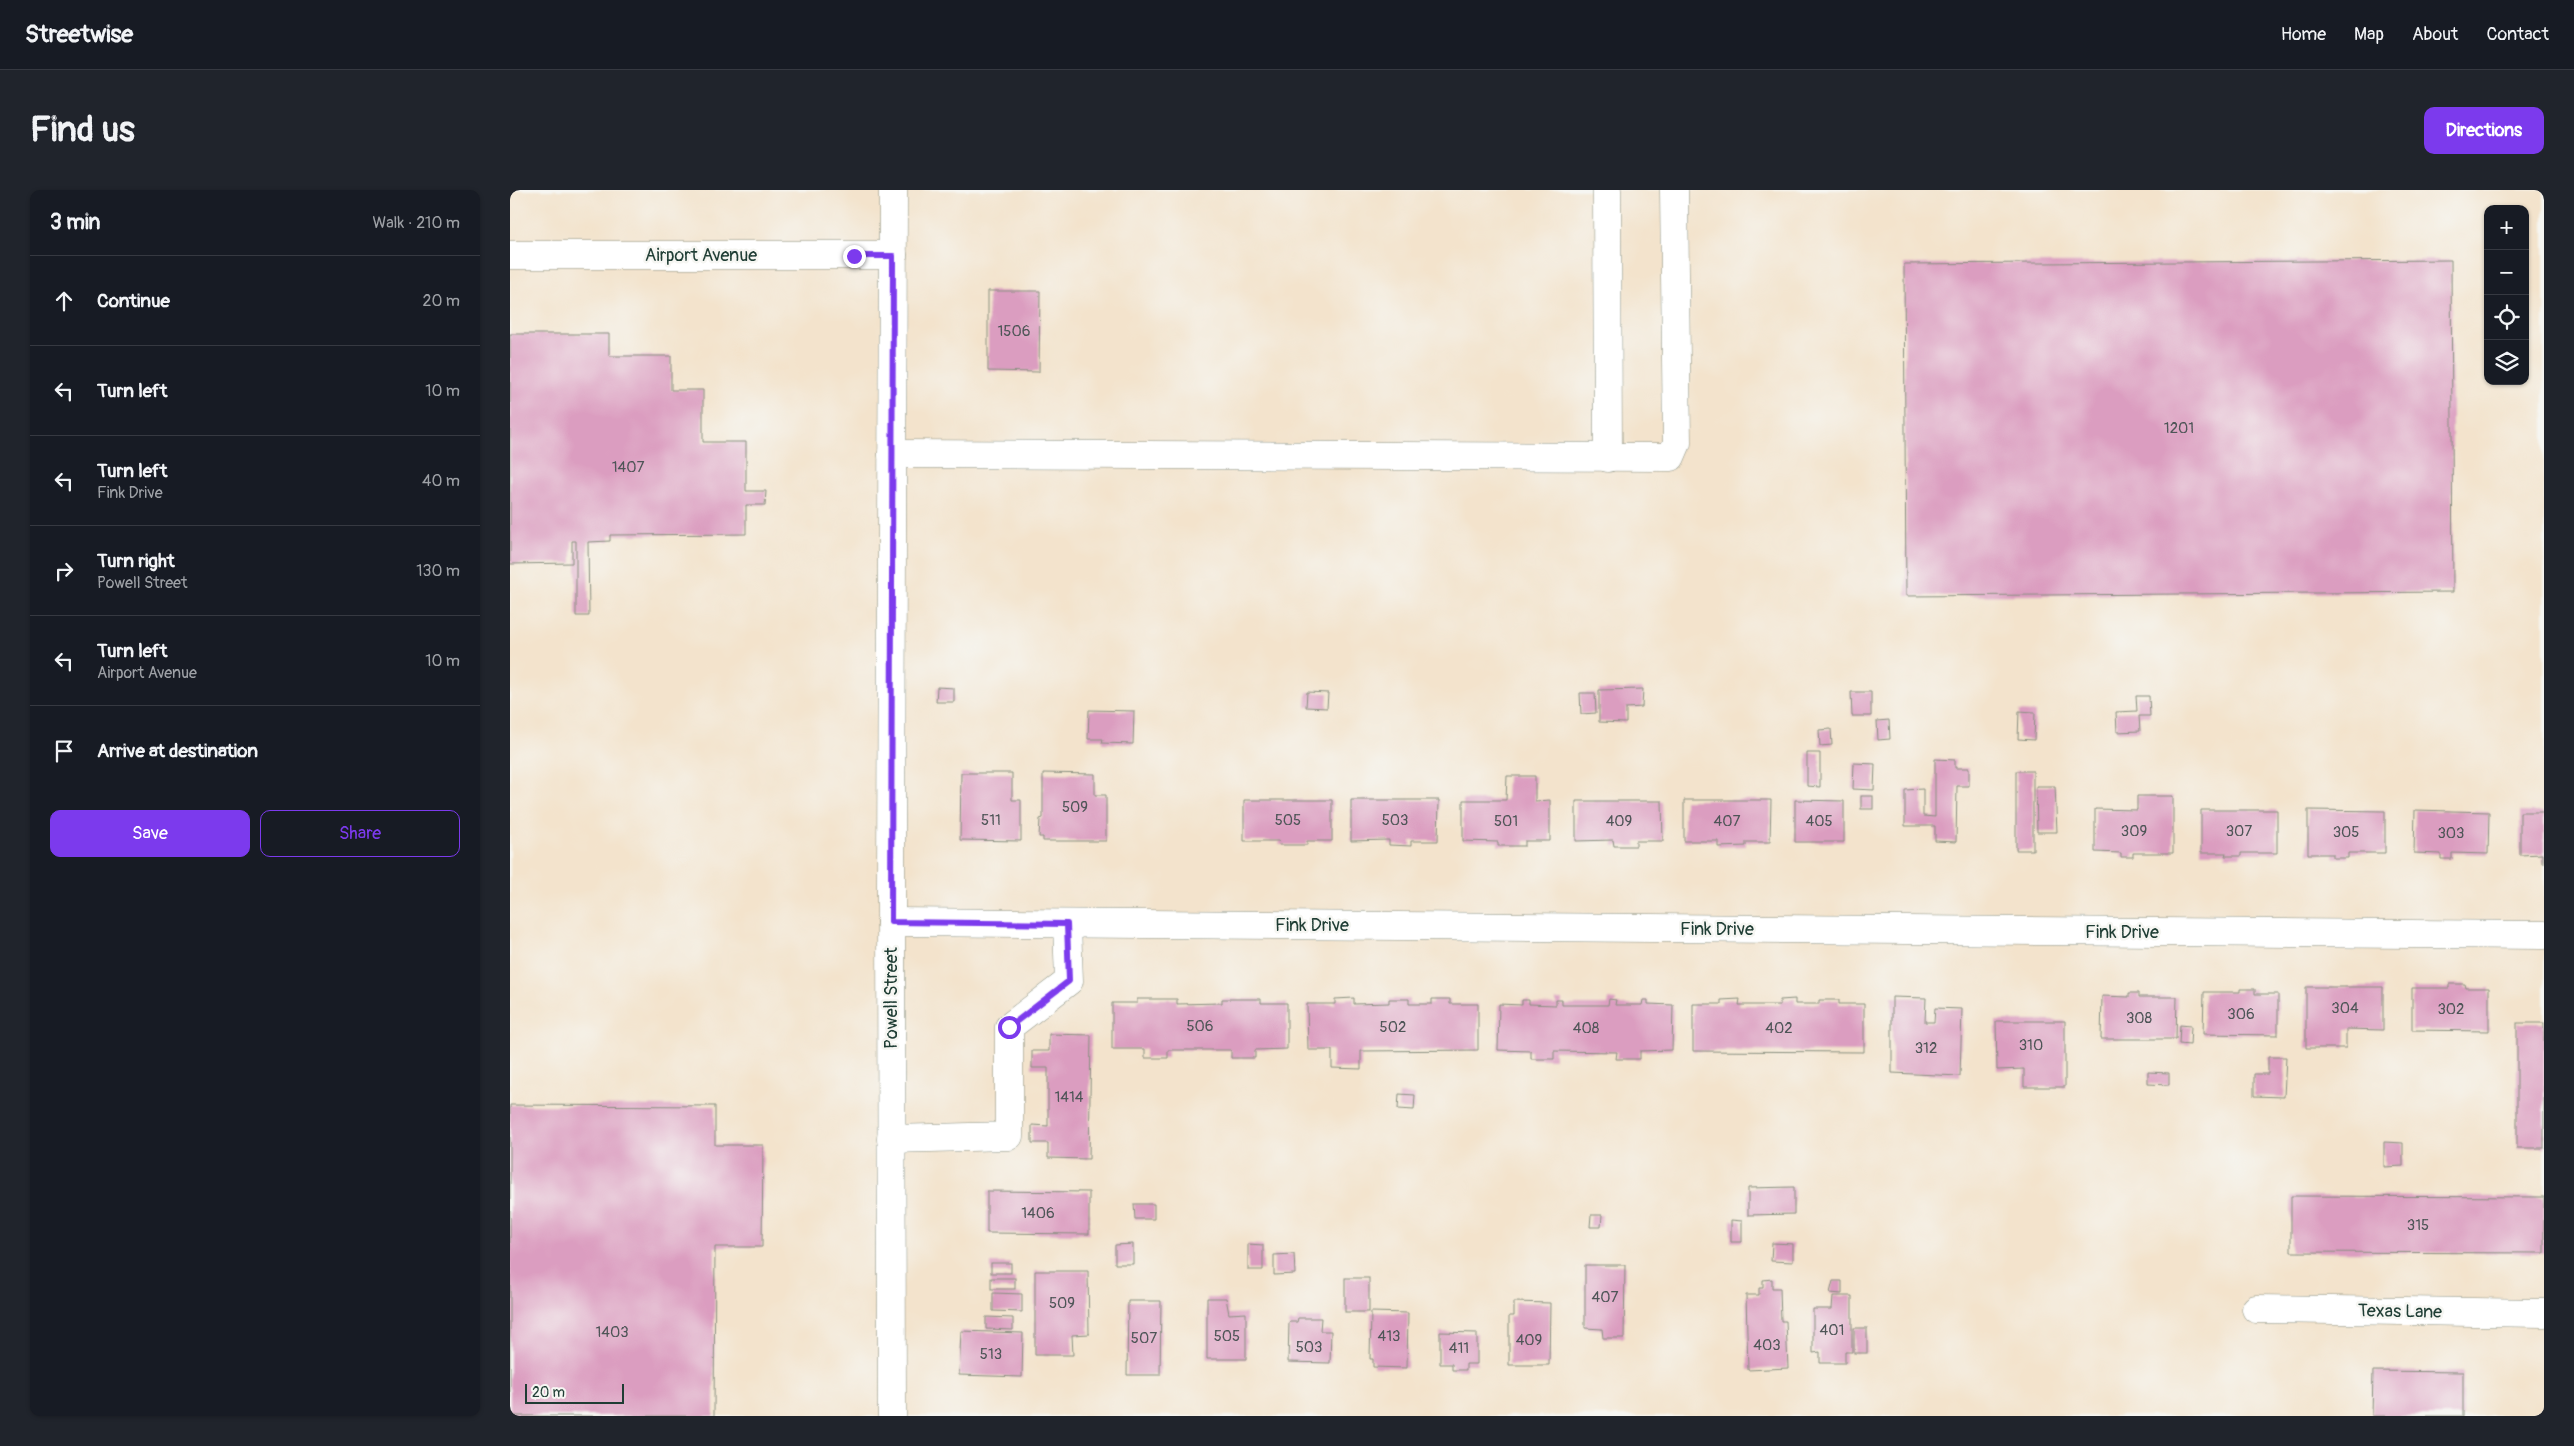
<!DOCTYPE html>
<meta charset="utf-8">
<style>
:root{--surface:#171b24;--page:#20242c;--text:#f1f3f6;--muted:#9ea1a6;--line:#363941;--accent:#7c3aed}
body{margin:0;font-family:Pangolin,sans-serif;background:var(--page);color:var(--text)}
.controls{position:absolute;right:15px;top:15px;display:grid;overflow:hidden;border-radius:10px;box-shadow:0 1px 4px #0004}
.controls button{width:45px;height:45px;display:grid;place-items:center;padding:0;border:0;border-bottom:1px solid var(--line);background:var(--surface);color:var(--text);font:25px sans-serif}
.scale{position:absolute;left:15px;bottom:12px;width:99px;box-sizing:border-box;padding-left:5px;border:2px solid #1f3d34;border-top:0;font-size:14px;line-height:18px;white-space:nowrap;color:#1f3d34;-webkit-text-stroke:4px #f6f6f2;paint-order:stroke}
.stop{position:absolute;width:15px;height:15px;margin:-11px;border:4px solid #7c3aed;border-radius:50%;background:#fff}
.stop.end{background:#7c3aed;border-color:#fff;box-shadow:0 1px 5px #0008}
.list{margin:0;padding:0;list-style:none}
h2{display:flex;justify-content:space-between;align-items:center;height:65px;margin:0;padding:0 20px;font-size:21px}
h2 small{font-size:16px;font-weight:400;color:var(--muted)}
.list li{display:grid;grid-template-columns:32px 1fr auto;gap:15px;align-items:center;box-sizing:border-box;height:90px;padding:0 20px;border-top:1px solid var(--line)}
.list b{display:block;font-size:19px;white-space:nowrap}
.list p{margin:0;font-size:16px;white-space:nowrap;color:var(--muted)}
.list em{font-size:16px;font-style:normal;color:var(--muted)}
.actions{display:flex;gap:10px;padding:15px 20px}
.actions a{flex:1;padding:11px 0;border:1px solid var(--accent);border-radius:10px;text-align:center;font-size:18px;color:var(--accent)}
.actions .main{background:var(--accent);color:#fff}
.icon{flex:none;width:28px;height:28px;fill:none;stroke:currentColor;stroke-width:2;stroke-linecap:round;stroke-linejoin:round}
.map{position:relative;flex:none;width:2034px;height:1226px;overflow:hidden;border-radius:10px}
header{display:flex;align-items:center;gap:30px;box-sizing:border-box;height:70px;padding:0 25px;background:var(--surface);border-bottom:1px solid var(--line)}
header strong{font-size:24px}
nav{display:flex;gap:28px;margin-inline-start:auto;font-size:18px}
.intro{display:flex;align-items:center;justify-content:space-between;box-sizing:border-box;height:120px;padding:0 30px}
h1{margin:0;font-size:35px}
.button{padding:12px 22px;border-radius:10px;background:var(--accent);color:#fff;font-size:18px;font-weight:700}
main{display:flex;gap:30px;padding:0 30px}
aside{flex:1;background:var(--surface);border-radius:10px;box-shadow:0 1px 4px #0004}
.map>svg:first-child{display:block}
.building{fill:#db9dc0}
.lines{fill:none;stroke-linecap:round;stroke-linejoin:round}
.minor-casing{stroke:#899080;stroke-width:29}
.minor{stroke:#fff;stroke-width:28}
.route{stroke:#7c3aed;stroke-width:6}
.labels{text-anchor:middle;stroke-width:5;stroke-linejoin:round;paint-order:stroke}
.number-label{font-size:15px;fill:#4e5557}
.street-label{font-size:18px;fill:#1f3d34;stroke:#f6f6f2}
</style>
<header>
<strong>Streetwise</strong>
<nav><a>Home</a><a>Map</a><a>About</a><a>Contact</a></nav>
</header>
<div class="intro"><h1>Find us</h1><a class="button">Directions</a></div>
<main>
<aside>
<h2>3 min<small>Walk · 210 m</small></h2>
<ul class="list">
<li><svg class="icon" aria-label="ahead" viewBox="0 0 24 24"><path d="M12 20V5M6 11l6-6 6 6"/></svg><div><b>Continue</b></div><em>20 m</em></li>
<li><svg class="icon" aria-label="left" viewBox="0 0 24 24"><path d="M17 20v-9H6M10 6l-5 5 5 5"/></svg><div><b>Turn left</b></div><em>10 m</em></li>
<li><svg class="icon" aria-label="left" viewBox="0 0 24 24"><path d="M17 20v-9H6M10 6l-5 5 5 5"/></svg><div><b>Turn left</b><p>Fink Drive</p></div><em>40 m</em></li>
<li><svg class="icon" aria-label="right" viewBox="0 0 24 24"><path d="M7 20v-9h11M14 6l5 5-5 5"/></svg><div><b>Turn right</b><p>Powell Street</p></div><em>130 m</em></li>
<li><svg class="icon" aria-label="left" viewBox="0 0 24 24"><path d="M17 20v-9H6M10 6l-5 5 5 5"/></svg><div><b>Turn left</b><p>Airport Avenue</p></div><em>10 m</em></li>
<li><svg class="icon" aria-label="arrive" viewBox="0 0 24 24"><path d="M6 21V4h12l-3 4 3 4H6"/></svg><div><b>Arrive at destination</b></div></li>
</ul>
<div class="actions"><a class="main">Save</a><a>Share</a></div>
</aside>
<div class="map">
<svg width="2034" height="1226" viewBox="0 0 2034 1226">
<rect width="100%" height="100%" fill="#f6f6f2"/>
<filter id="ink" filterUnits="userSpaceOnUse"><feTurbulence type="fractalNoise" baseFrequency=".02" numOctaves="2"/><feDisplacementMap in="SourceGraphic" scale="10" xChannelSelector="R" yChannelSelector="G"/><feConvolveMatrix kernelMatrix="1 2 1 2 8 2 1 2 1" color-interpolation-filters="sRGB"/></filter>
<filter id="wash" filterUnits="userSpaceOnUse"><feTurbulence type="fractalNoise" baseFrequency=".0096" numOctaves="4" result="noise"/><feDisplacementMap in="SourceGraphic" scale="20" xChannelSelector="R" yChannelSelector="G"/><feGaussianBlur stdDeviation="1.12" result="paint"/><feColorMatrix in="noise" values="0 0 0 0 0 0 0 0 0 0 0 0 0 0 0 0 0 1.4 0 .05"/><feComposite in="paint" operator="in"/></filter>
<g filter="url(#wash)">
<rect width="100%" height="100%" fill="#f3e3cc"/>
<g id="blocks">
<g class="building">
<polygon points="1941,70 1943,402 1396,406 1394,74"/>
<polygon points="478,101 530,101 529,182 478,181"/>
<polygon points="0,144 99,144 99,166 161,166 161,200 193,200 193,252 236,252 236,301 256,301 255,315 236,315 236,344 100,345 100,351 78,352 79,426 66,426 66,351 62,351 62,373 0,374"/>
<polygon points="427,497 444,498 444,512 426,512"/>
<polygon points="1133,499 1132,517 1116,518 1116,533 1089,532 1089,500"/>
<polygon points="797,502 818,503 817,518 796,517"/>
<polygon points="1341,502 1361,502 1361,526 1342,526"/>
<polygon points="1070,503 1085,503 1086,523 1071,524"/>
<polygon points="1626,506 1639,506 1640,526 1629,526 1630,541 1607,542 1606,522 1627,521"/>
<polygon points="579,520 624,521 623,554 592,553 593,549 578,549"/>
<polygon points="1509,521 1525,522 1524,550 1508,549"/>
<polygon points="1379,530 1380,549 1368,550 1367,531"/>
<polygon points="1321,539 1322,555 1310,556 1309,540"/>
<polygon points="1297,563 1310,563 1310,597 1297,596"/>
<polygon points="1425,569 1445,570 1445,578 1459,578 1459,596 1447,596 1446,652 1425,651 1425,636 1395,636 1395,600 1413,599 1413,626 1425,627"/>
<polygon points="1344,573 1365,574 1364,600 1343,599"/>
<rect x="1506" y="581" width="17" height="79"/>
<polygon points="451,583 502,583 502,610 511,610 511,651 450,650"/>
<polygon points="533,583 585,584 585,605 596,605 596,651 533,651 533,647 529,647 530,629 533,628"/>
<polygon points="997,586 1025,586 1025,611 1040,610 1040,651 1015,651 1015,656 988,656 988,652 953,651 953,610 996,610"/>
<polygon points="1526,596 1545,596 1547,642 1527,642"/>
<rect x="1351" y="606" width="12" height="13"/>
<polygon points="1627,606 1663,606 1663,663 1623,663 1623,667 1611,667 1611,663 1585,662 1585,619 1627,620"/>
<polygon points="734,610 822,610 822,651 797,651 797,655 769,655 770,651 734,651"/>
<polygon points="841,610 929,610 928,651 901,651 901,656 879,655 879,650 841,651"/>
<polygon points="1174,610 1261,610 1260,652 1236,652 1236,656 1208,657 1208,651 1174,651"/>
<polygon points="1285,610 1334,611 1334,652 1285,652"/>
<polygon points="1066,611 1152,611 1153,651 1126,651 1126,656 1104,656 1103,650 1066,651"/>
<polygon points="1691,620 1767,620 1767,663 1731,663 1731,666 1715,666 1716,663 1691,663"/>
<polygon points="1798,620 1875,621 1875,663 1838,663 1838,668 1823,668 1823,664 1798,664"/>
<polygon points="1905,620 1979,622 1978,664 1942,663 1942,669 1931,669 1931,664 1904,663"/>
<polygon points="2010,622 2034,622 2034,673 2032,673 2032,664 2010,665"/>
<polygon points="1939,794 1955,794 1956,798 1979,798 1979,841 1902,840 1902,798 1939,798"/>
<polygon points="1796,797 1873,797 1873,840 1836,839 1836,858 1796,858"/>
<polygon points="1730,799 1745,799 1745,804 1768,804 1768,845 1693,844 1694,802 1730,802"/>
<polygon points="1619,803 1629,803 1629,807 1667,807 1666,849 1591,849 1592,806 1619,807"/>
<polygon points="1382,807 1416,808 1415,832 1424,832 1425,818 1452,819 1450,886 1382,883"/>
<polygon points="844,808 844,814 879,813 879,809 899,809 899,814 922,814 922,809 940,809 940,814 968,814 968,860 851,861 851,879 822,878 822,860 798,860 797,814 825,814 825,809"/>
<polygon points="627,809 667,809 667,814 712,813 712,809 751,809 751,813 777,813 777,859 745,860 745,868 721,868 721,860 658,860 658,868 635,868 635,859 602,859 602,813 627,813"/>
<polygon points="1099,809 1106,810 1105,815 1132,815 1133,810 1138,810 1138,814 1163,815 1162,860 1130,861 1130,869 1106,869 1107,862 1044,861 1044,869 1021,869 1021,861 988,860 989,814 1012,815 1012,810 1019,810 1019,814 1046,815 1046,810 1052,810 1052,815 1098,815"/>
<polygon points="1230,809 1229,815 1270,815 1270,810 1285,809 1285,814 1309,814 1309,810 1329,810 1329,814 1354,814 1354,862 1183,861 1183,814 1211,814 1211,810"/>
<polygon points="1486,831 1555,831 1555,897 1514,897 1514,879 1487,880"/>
<rect x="2007" y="833" width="27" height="125"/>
<polygon points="1670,835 1681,836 1680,855 1669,854"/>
<polygon points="539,844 581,845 579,969 538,968 538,953 522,953 522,935 538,936 538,878 522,878 522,861 539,861"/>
<polygon points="1758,867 1776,867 1774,907 1744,906 1744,884 1758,884"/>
<polygon points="1638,882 1659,883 1659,895 1638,894"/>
<polygon points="889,904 905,905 904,920 888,919"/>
<polygon points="0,915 205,916 205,955 253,955 252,1057 205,1057 204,1226 0,1226"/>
<polygon points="1874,952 1893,953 1893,976 1874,977"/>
<polygon points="1284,997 1284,1024 1238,1025 1238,998"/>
<polygon points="477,1001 579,1002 579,1044 477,1043"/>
<polygon points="1781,1006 2034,1007 2034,1063 1781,1062"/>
<polygon points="624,1014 644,1014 644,1029 625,1029"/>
<polygon points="1081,1025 1092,1025 1091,1037 1080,1037"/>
<polygon points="1221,1030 1232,1031 1232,1052 1221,1052"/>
<polygon points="1262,1053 1283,1054 1283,1072 1261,1071"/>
<polygon points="623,1054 623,1074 605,1074 605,1055"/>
<polygon points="738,1054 753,1055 753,1080 738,1080"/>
<polygon points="784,1064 785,1084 764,1085 764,1065"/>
<rect x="481" y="1073" width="20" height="10"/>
<polygon points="1075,1075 1115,1075 1114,1148 1093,1148 1092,1139 1075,1138"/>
<polygon points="525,1081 578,1081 579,1144 562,1145 563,1165 525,1165"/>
<rect x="481" y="1088" width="24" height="11"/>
<rect x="835" y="1088" width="24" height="34"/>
<polygon points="1262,1089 1262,1098 1270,1098 1271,1131 1276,1131 1278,1178 1238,1180 1236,1105 1249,1105 1249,1098 1253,1098 1253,1090"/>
<polygon points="1323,1091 1332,1091 1332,1104 1320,1103"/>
<polygon points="483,1103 512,1104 512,1122 483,1121"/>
<polygon points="1323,1106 1342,1106 1342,1162 1335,1162 1335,1173 1310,1173 1310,1162 1303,1163 1303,1119 1322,1119"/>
<polygon points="697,1108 716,1108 719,1124 736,1123 736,1169 697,1169"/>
<polygon points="618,1111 651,1111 650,1185 617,1185"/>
<polygon points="1004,1112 1040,1113 1039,1175 999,1175 999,1126 1004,1126"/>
<polygon points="861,1122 898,1123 897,1178 863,1177 863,1169 860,1169"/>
<polygon points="476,1127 503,1128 503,1140 476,1139"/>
<polygon points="788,1128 811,1128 810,1141 821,1141 820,1173 778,1172 779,1132 787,1132"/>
<rect x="1344" y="1138" width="13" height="25"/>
<polygon points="451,1141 513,1143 512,1187 449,1185"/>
<polygon points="930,1142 967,1143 967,1174 956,1174 956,1180 942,1180 942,1174 930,1174"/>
<polygon points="1863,1181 1953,1182 1953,1226 1862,1226"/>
</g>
</g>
</g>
<g filter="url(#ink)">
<use href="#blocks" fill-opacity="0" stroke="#899080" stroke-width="1"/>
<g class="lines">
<defs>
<g id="minor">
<polyline points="1097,0 1098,268"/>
<polyline points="0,65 383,65"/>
<polyline points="382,264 1161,267 1167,253 1164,0"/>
<polyline points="381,732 2034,745"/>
<polyline points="381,949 499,946 499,837 559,791 557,734"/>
<polyline points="1746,1119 2034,1123"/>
<polyline points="382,1226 381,702 383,0"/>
</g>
</defs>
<use href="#minor" class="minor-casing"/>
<use href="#minor" class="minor"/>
</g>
</g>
<g class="lines" filter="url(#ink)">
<polyline class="route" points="344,66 383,66 381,732 557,734 559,791 499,837"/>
</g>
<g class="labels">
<g class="number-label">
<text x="504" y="146">1506</text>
<text x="1669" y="243">1201</text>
<text x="118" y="282">1407</text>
<text x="565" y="622">509</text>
<text x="481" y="635">511</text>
<text x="778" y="635">505</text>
<text x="885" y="635">503</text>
<text x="996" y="636">501</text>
<text x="1109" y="636">409</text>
<text x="1217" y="636">407</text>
<text x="1309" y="636">405</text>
<text x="1624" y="646">309</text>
<text x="1729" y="646">307</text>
<text x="1836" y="647">305</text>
<text x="1941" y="648">303</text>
<text x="1835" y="823">304</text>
<text x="1941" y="824">302</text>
<text x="1731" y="829">306</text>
<text x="1629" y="833">308</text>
<text x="690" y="841">506</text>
<text x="883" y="842">502</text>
<text x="1076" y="843">408</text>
<text x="1269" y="843">402</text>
<text x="1521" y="860">310</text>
<text x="1416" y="863">312</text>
<text x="559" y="912">1414</text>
<text x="528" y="1028">1406</text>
<text x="1908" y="1040">315</text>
<text x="1095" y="1112">407</text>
<text x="552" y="1118">509</text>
<text x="1322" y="1145">401</text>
<text x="102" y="1147">1403</text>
<text x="717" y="1151">505</text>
<text x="879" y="1151">413</text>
<text x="634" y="1153">507</text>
<text x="1019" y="1155">409</text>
<text x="1257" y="1160">403</text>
<text x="799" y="1162">503</text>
<text x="949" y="1163">411</text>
<text x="481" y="1169">513</text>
</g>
<g class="street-label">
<text x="191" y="71">Airport Avenue</text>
<text x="802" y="741">Fink Drive</text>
<text x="1207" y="745">Fink Drive</text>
<text x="1612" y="748">Fink Drive</text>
<text transform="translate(381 808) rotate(-90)" y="6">Powell Street</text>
<text transform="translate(1890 1121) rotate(1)" y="6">Texas Lane</text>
</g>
</g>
</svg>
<div class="controls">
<button>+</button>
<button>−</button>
<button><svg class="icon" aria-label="locate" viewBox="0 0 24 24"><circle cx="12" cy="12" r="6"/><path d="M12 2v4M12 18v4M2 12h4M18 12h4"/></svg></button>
<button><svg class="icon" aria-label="layers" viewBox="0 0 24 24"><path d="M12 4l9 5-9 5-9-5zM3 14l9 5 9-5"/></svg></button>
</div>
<div class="scale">20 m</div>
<div class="stop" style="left:499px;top:837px"></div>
<div class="stop end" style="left:344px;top:66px"></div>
</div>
</main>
